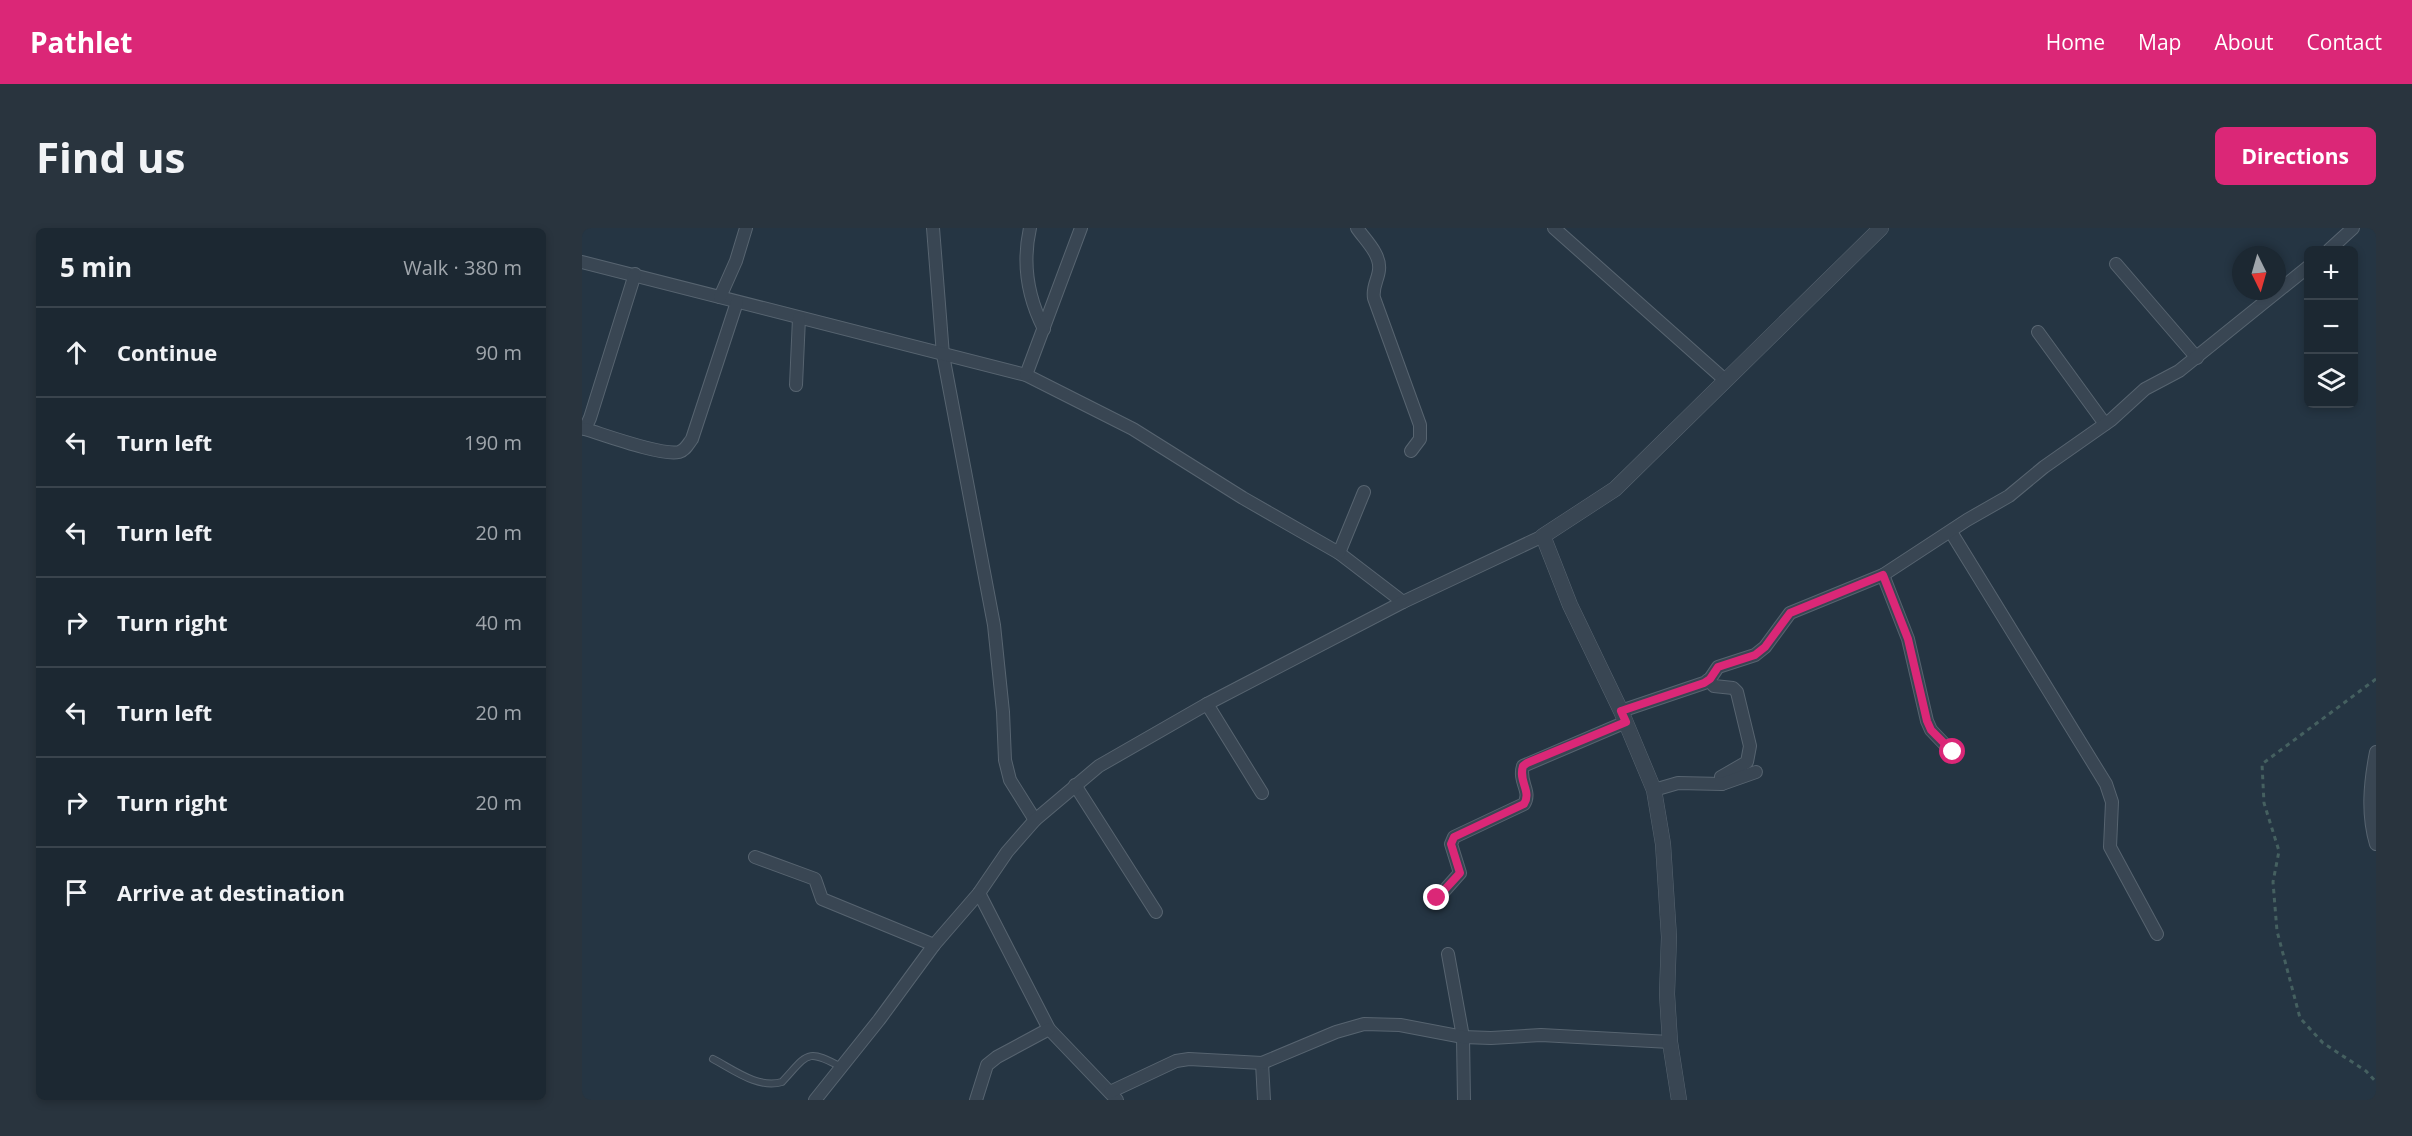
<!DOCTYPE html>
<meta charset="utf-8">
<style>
:root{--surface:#1c2832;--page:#29343e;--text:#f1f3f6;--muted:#a0a6ac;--line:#3a444d;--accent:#db2777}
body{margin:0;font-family:"Open Sans",sans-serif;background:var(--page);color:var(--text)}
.controls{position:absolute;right:18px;top:18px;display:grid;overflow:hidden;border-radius:9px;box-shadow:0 3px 9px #0003}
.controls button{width:54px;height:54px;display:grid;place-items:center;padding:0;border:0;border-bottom:2px solid var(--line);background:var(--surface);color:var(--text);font:30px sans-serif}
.compass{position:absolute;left:1650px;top:18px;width:54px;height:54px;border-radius:50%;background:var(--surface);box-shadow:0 3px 9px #0003;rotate:175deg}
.stop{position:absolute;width:18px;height:18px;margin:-14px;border:4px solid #db2777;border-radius:50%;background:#fff}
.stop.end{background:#db2777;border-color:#fff;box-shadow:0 2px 6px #0008}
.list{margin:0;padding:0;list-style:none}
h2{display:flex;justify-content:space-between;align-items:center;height:78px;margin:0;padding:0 24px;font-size:26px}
h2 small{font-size:20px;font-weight:400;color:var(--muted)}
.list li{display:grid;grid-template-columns:39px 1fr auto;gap:18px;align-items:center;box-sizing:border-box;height:90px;padding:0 24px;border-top:2px solid var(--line)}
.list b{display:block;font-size:22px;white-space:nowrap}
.list em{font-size:20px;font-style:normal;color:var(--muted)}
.icon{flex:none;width:33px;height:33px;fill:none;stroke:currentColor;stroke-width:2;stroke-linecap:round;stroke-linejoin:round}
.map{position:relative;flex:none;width:1794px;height:872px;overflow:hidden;border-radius:9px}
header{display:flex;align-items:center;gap:36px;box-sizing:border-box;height:84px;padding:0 30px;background:var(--accent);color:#fff}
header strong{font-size:28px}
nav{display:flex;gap:33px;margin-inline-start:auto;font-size:21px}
.intro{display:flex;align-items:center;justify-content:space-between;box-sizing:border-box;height:144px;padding:0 36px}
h1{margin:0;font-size:42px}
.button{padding:15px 27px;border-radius:9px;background:var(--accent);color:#fff;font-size:21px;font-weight:700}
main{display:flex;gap:36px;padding:0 36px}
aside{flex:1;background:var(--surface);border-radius:9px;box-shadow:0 3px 9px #0003}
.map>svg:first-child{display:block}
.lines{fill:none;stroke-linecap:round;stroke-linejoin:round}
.service-casing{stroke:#576470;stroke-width:8}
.minor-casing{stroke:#576470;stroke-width:14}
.tertiary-casing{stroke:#576470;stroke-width:16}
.path{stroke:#456060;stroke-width:3;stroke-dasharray:4.5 4.5;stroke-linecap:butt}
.service{stroke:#394653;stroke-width:6}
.minor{stroke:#394653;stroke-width:12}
.tertiary{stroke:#394653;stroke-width:15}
.route{stroke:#db2777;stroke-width:8}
</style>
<header>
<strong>Pathlet</strong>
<nav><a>Home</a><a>Map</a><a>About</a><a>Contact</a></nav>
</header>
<div class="intro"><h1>Find us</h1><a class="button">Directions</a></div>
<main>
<aside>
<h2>5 min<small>Walk · 380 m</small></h2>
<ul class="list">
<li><svg class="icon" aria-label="ahead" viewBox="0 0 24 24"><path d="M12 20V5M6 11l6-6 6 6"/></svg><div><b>Continue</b></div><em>90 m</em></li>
<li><svg class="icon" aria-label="left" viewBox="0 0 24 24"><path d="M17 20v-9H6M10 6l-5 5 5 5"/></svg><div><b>Turn left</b></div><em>190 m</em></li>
<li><svg class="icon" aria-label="left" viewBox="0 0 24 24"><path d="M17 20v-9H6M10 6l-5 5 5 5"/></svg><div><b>Turn left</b></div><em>20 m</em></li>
<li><svg class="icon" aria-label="right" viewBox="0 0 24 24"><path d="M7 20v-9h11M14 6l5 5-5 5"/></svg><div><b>Turn right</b></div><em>40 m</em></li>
<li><svg class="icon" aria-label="left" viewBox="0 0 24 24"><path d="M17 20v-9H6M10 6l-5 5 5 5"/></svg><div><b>Turn left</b></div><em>20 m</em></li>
<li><svg class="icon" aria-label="right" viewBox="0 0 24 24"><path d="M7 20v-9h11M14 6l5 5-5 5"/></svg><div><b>Turn right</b></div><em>20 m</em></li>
<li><svg class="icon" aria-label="arrive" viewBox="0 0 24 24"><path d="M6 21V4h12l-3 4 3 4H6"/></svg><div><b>Arrive at destination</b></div></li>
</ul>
</aside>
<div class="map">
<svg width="1794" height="872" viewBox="0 0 1794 872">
<rect width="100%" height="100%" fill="#253543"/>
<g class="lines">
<defs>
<path id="service" d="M 131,831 C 152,842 176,861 200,854 C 226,826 224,820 259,839"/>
<g id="minor">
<polyline points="351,0 361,127 412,397 421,484 423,532 428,552 453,592"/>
<path d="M 448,0 C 440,36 445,68 462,101"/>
<path d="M 775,0 C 783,12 799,26 797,42 C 796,52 790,59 792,70 L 838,197 L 838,211 L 829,223"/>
<polyline points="972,0 1143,152"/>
<polyline points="1747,22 1771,0"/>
<polyline points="0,34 444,147 551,201 661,270 757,325 821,374"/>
<polyline points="1534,36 1615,130"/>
<polyline points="138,69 154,33 164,0"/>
<polyline points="1456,104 1523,196"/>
<polyline points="444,147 499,0"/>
<polyline points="214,157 217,90"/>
<polyline points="0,200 3,201 8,190 53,46"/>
<path d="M 3,201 C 23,207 79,228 97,224 C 104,222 106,216 110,211 L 155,74"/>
<polyline points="1369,304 1524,556 1530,574 1528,619 1575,706"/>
<polyline points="757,325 782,264"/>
<polyline points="1301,347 1385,292 1427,268 1462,239 1529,192 1563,161 1597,143 1726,39"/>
<polyline points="1126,452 1132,458 1151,460 1155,464 1168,518 1165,534 1139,549 1140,556"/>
<polyline points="625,476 680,565"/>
<polyline points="1039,483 1122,455 1128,451 1136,439 1173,427 1183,419 1208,385 1301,347 1326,411 1345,493 1349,502 1370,524"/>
<path d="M 1794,524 C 1788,555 1785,586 1794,616"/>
<polyline points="493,557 574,684"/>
<polyline points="1072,562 1096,555 1140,556 1174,544"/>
<polyline points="173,629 233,651 240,671 352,717"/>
<polyline points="397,665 467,801 535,872"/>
<path d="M 855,671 L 878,645 L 869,616 L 872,609 L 942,576 C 950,563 936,554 941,538 L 1044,494"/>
<polyline points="866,726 881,809 882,872"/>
<polyline points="680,835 682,872"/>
<polyline points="528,864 594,833 607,831 680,835 754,804 782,796 818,797 881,809 909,810 959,807 1088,814"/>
<polyline points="233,872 297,792 352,717 397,665 425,624 453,592 517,538 625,476 821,374 961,308"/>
<polyline points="394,872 405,837 415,829 467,801"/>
</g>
<polyline id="tertiary" points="1097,872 1088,814 1085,766 1087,709 1081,616 1072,562 1039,483 988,377 961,308 1033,261 1299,0"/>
</defs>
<use href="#service" class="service-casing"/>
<use href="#minor" class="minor-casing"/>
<use href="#tertiary" class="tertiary-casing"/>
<polyline class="path" points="1794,451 1680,536 1682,575 1697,623 1691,654 1695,703 1718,790 1741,815 1784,843 1794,854"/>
<use href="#service" class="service"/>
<use href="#minor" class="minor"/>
<use href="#tertiary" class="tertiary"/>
</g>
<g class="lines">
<path class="route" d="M 855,670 L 878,645 L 869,616 L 872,609 L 942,576 C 950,563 936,554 941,538 L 945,535 L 1044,494 L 1039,483 L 1122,455 L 1128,451 L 1136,439 L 1173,427 L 1183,419 L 1208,385 L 1301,347 L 1326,411 L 1345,493 L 1349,502 L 1371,524"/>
</g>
</svg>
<div class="controls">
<button>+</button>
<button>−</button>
<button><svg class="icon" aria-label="layers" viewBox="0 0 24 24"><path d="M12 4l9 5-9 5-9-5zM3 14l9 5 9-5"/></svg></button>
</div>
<svg class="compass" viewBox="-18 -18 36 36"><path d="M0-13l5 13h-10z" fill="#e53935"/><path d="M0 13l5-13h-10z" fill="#a0a6ac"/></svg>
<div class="stop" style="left:1371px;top:524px"></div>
<div class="stop end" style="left:855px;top:670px"></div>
</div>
</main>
